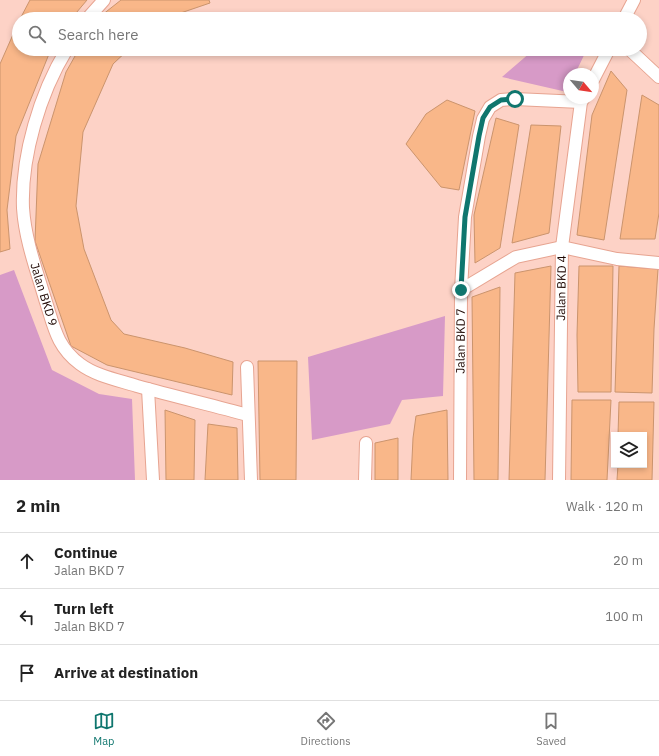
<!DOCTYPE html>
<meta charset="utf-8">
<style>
:root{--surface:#fff;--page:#f6f6f6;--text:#222;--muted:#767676;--line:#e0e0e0;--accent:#0f766e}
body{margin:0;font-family:"IBM Plex Sans",sans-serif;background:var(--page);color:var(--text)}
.controls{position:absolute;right:12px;bottom:12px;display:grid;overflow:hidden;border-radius:0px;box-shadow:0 2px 6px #0003}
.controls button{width:36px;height:36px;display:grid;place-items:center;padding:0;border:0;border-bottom:1px solid var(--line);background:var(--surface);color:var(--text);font:20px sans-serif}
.compass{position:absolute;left:563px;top:68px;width:36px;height:36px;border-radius:50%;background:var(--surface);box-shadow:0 2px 6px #0003;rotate:119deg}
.stop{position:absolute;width:12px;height:12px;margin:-9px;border:3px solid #0f766e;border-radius:50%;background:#fff}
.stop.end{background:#0f766e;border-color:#fff;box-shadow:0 1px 4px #0008}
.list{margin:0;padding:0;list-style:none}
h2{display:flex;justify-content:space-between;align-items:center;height:52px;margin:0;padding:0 16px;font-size:17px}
h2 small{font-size:13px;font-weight:400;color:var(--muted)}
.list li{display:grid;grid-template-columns:26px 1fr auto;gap:12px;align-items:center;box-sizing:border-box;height:56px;padding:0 16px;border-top:1px solid var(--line)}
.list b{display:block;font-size:15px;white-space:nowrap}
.list p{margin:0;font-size:13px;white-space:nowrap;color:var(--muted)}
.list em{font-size:13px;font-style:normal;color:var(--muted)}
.icon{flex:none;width:22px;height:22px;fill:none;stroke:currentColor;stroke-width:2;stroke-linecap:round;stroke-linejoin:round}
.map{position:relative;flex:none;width:659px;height:480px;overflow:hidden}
.search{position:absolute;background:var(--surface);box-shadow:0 2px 6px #0003;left:12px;right:12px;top:12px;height:44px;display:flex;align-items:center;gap:10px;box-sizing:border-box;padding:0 14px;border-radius:22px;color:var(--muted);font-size:15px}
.sheet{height:220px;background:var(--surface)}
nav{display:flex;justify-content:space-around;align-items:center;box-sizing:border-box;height:56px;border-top:1px solid var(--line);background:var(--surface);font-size:11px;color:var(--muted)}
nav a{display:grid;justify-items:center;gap:2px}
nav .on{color:var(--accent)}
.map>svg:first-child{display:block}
.green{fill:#d79ac7}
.building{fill:#f9b789;stroke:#cb946d}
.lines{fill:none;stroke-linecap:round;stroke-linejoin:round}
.minor-casing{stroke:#e7a491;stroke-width:14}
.minor{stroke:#fff;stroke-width:12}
.route{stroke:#0f766e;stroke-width:5}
.labels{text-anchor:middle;stroke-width:3.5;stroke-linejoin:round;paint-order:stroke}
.street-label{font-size:12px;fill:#1f0803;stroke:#fefefe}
</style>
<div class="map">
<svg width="659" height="480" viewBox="0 0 659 480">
<rect width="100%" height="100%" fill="#fdd2c6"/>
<g class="green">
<polygon points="538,49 587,49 575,74 569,74 569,87 567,92 502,77 531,52"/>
<polygon points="14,270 52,370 99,394 132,399 135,480 0,480 0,275"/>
<polygon points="445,316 443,396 402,400 390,424 312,440 308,357"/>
</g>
<g class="building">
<polygon points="30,0 87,0 71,19 20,19"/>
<polygon points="121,0 209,0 210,3 163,19 97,19"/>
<polygon points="19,21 19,49 51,49 16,136 7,210 10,249 0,252 0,64"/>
<polygon points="79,49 129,49 113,64 83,132 76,206 84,249 111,320 124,334 185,348 233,362 232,395 107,365 71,346 35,241 38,164 66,72"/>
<polygon points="611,71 627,90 604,240 577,235 592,115"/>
<polygon points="642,95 659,105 659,213 655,239 620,239"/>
<polygon points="447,100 475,111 459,190 441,187 406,144 426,114"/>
<polygon points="496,118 519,125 500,248 475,263 474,215"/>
<polygon points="531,125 561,126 549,233 512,243"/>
<polygon points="551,266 545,480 509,480 515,273"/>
<polygon points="579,266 613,266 611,392 578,392 577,335"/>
<polygon points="619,266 658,269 654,329 652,393 615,392"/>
<polygon points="500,287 498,480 474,480 472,297"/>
<polygon points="258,361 297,361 296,480 260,480"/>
<polygon points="572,400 611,400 607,480 571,480"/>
<polygon points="619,402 654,402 652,480 617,480 618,465 644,465 644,435 618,435"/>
<polygon points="165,410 195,420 194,480 166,480"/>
<polygon points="447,410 448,480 411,480 413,438 416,416"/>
<polygon points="208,424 237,428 238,480 205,480"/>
<polygon points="398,438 398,480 375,480 375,443"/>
</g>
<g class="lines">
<defs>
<g id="minor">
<polyline points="87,19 104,0"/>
<polyline points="624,19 634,0"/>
<path id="s1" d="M 67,49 C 40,93 21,156 23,208 C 25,239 36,269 45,299 C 54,326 56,346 80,364 C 96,376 118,380 137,386 C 173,396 211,405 248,415"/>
<polyline points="629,49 659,77"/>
<polyline points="593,80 609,49"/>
<polyline points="461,290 516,257 562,247 617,259 659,263"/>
<polyline points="247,367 251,480"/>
<polyline points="148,389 153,480"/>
<polyline points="365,480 366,443"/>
<path id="s2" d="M 460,480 L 461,290 L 465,217 L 479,136 L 483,119 L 490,107 L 501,100 L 515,99 L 581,102"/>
<path id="s3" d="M 559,480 L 562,247 L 581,102 L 584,98"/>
</g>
</defs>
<use href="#minor" class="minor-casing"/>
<use href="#minor" class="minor"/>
</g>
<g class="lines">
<polyline class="route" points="461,290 465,217 479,136 483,118 490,107 501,100 515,99"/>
</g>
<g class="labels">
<g class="street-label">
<text dy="4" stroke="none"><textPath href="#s3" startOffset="192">Jalan BKD 4</textPath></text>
<text dy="4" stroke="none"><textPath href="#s1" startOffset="256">Jalan BKD 9</textPath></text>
<text dy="4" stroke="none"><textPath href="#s2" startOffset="139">Jalan BKD 7</textPath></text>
</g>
</g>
</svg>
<div class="controls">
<button><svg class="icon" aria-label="layers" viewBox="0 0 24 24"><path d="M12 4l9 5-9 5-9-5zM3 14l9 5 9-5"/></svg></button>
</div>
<svg class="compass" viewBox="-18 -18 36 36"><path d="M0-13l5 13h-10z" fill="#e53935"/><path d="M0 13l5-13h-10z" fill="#767676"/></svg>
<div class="stop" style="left:515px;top:99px"></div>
<div class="stop end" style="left:461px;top:290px"></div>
<div class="search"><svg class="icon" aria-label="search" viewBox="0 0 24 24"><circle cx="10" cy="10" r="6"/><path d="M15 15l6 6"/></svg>Search here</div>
</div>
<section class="sheet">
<h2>2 min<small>Walk · 120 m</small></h2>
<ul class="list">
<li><svg class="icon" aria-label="ahead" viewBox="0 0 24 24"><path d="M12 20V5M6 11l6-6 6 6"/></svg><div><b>Continue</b><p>Jalan BKD 7</p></div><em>20 m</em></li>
<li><svg class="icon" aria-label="left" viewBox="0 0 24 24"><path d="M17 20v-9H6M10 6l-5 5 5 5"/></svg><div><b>Turn left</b><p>Jalan BKD 7</p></div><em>100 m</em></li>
<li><svg class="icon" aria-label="arrive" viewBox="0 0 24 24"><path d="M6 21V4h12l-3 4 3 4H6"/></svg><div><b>Arrive at destination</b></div></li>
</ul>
</section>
<nav>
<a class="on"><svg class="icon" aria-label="map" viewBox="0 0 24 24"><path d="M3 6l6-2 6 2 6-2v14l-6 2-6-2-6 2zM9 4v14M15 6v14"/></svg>Map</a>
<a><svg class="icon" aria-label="directions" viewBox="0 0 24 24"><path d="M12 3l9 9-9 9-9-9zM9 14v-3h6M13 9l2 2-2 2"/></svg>Directions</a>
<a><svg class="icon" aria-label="saved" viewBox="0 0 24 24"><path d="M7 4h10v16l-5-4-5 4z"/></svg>Saved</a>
</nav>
